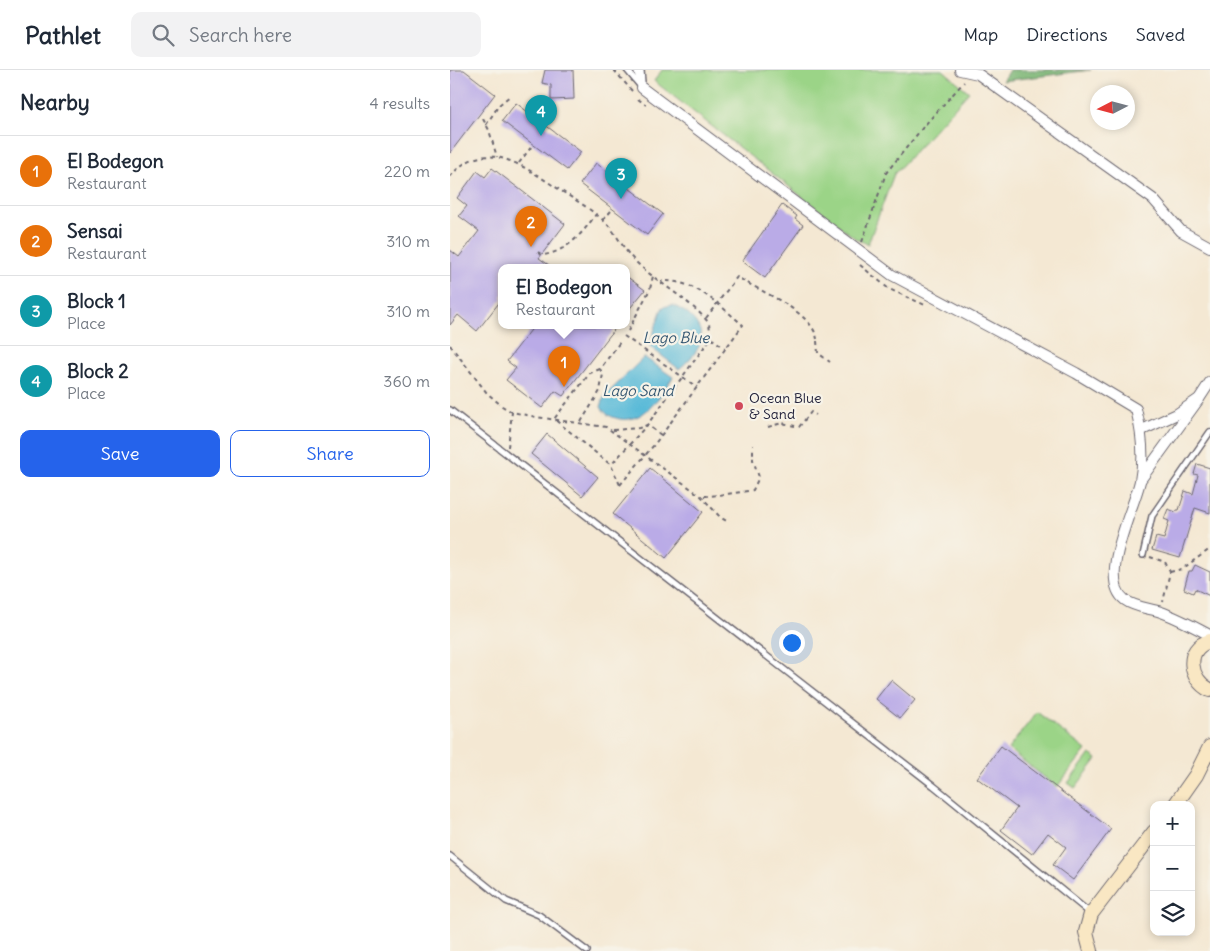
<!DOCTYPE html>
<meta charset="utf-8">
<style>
:root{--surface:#fff;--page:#f2f2f3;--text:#1f2937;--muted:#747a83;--line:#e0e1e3;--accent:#2563eb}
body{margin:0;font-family:Delius,sans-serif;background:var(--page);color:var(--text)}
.controls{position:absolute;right:15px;bottom:15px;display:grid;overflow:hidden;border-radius:10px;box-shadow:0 2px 8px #0003}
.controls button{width:45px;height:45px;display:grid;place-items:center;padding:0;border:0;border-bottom:1px solid var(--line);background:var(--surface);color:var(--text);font:25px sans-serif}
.compass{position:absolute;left:640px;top:15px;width:45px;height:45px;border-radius:50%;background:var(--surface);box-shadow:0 2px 8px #0003;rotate:264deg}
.you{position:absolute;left:341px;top:572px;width:18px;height:18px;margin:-12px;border:4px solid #fff;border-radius:50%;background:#1a73e8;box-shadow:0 0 0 8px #1a73e833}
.badge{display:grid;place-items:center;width:32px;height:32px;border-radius:50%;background:var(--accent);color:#fff;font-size:16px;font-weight:700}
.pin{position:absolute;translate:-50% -41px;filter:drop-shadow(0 1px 2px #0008)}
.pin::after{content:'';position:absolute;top:26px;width:18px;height:15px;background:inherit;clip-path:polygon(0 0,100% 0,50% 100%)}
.popup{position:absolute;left:48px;top:194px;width:132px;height:65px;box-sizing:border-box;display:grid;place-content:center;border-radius:10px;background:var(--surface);filter:drop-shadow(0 1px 4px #0005);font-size:16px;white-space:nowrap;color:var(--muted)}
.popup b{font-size:19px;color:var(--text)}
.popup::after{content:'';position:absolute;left:50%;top:100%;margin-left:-10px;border:10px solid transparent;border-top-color:var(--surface)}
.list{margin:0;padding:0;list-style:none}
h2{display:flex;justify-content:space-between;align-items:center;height:65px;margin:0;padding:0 20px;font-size:21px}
h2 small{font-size:16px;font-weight:400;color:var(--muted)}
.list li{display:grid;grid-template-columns:32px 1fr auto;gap:15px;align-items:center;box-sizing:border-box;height:70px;padding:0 20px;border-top:1px solid var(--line)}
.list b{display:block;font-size:19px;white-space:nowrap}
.list p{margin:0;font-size:16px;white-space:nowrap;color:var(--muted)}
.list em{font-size:16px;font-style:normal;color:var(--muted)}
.actions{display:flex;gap:10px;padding:15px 20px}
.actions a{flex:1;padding:11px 0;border:1px solid var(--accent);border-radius:10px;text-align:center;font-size:18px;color:var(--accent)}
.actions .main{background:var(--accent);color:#fff}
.icon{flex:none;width:28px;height:28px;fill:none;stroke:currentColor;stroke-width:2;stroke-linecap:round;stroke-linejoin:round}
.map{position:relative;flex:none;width:760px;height:881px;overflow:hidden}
header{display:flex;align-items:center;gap:30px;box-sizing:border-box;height:70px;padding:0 25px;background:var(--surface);border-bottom:1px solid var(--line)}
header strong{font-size:24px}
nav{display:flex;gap:28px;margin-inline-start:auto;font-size:18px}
.search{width:350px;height:45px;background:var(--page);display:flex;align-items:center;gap:12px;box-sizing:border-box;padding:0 18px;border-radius:10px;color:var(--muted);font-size:19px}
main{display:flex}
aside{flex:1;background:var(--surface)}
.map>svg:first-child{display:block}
.green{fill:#9bd487;stroke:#5e7b61}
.forest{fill:#7cb674;stroke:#4f6c58}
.water{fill:#59bad8;stroke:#3e6e8a}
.building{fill:#baabe7}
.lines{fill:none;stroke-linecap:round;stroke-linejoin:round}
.lane-casing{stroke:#6c6770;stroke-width:8}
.street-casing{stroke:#6c6770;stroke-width:12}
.secondary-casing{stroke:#6c6770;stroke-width:16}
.path{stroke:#6c6770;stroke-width:2;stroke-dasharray:4 4;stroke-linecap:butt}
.lane{stroke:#fff;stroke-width:5}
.street{stroke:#fff;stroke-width:10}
.secondary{stroke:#f9e7c3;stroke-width:14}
.poi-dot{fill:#d1495b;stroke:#f7f3e8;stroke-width:2}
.labels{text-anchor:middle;stroke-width:4.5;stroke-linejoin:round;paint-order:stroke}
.poi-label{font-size:14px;fill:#22223b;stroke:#f7f3e8;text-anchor:start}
.water-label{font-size:15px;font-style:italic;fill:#355772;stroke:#f7f3e8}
</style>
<header>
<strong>Pathlet</strong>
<div class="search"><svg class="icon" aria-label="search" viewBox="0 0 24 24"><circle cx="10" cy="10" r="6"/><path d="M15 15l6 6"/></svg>Search here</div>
<nav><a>Map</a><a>Directions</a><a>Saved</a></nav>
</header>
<main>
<aside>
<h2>Nearby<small>4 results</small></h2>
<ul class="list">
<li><span class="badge" style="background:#e8710a">1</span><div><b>El Bodegon</b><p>Restaurant</p></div><em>220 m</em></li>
<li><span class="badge" style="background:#e8710a">2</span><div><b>Sensai</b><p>Restaurant</p></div><em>310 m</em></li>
<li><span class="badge" style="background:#0f9aa8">3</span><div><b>Block 1</b><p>Place</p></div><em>310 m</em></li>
<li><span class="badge" style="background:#0f9aa8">4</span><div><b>Block 2</b><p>Place</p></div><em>360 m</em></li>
</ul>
<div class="actions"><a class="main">Save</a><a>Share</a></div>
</aside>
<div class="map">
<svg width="760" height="881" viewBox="0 0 760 881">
<rect width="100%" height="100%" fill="#f7f3e8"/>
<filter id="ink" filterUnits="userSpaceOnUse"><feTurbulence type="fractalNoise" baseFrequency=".02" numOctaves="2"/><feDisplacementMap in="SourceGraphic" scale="10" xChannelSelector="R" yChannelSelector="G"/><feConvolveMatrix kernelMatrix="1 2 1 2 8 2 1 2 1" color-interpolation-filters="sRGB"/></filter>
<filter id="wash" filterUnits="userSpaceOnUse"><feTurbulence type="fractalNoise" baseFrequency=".0096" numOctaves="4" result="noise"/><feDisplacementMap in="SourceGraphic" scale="20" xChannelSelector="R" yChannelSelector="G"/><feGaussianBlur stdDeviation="1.12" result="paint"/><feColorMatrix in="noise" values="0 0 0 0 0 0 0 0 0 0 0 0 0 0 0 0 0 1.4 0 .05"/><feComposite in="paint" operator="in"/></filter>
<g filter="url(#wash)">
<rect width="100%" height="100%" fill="#f4e8d3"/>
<g class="green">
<polygon points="212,0 493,0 519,22 444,104 418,174 406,169 204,11"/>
<polygon points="587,642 636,680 607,717 558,679"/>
<polygon points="640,684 647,689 625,718 618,713"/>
</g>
<polygon class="forest" points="559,0 641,0 552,11"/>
<g class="water">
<path d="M 222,235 C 236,240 256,256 250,274 C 246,284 237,292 229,299 L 199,276 L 211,241 L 213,237 Z"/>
<path d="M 194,287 L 223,307 C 211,325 195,353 170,349 C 161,347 156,345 151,337 L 154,327 Z"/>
</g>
<g id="blocks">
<g class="building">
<polygon points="0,0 14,0 45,24 0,83"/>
<polygon points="95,0 123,0 124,29 101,30 101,15 92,13"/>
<polygon points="66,33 131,82 117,100 52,51"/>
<polygon points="146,93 213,144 197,165 130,114"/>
<polygon points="42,98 115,154 89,188 103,198 52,198 52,229 27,261 8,245 0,255 0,180 9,187 29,161 9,146 17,136 7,128 27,101 35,107"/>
<polygon points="332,135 347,146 345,149 353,155 315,208 292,191"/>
<polygon points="176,206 195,220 176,243"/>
<polygon points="84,256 167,256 113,326 105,321 92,338 56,310 66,298 57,291"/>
<polygon points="97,364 148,407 132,426 81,384"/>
<polygon points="747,394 760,398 760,443 745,438 730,488 702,480 706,467 714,469 719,451 714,449 718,439 726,442 727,440 729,440 735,421 743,424 748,405 744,404"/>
<polygon points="200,398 253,442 216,488 163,444"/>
<polygon points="745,495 760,502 760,526 745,519 743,523 734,519 739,501 742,501"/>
<polygon points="441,610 465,630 450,648 426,629"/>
<polygon points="551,676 661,759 623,810 603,795 616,777 598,763 582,784 551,760 567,738 527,708"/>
</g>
</g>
</g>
<g filter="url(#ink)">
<use href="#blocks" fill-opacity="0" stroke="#6c6770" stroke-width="1"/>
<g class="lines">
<defs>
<g id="lane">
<polyline points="177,0 192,18"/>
<polyline points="186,0 191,15"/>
<polyline points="191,0 192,12"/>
<polyline points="0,340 484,716 640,843"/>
<polyline points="693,485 702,446 760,362"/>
<polyline points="0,786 56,831 89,845 137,881"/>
</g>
<g id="street">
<polyline points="510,0 528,4 703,129 731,161 760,177"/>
<path d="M 192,18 L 442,205 L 626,303 L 686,339 C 692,363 695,386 690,411 C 684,439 647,509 675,530 C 686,538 699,538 711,542 C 728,548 744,557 760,565"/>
<polyline points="692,360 727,344 749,329 760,312"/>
<polyline points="691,409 749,329"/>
</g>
<g id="secondary">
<path d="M 760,571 C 734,578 739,610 760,620"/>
<polyline points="725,735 746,705 760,677"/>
<polyline points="641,881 636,862 641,844 704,762"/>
</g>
</defs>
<use href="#lane" class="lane-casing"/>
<use href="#street" class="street-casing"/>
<use href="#secondary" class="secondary-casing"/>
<g class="path">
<polyline points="164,0 182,21"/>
<polyline points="188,29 196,35"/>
<polyline points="33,49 39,60 47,87"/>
<polyline points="36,55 49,35 61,25"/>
<polyline points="69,93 82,76"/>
<path d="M 0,107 C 34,64 76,98 110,120 C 125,130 143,140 156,153 C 168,165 174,181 186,192 C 209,214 239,229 259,253 L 261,268 L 197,355 L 161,395"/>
<polyline points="153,150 161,141"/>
<polyline points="412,172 436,103 474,56 514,12"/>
<path d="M 88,182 L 92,185 C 116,183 134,162 146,144"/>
<polyline points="410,195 439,219 475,235"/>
<path d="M 256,248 L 287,207 C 309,221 362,241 367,269"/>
<polyline points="178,261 200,219 203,206"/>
<polyline points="174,266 247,317"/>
<polyline points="261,268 275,278"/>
<polyline points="367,271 368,283 380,292"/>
<polyline points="0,275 37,323 52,336 62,342 86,347 156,357 251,426 270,447 278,452"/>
<polyline points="150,299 140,303 104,349 161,395 170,415"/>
<polyline points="131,352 150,321 153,304 150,299 170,272"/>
<polyline points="318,357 332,353 349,357 361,342 366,345"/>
<polyline points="163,360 189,358 197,355 211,365"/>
<polyline points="58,377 62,342"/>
<path d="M 170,415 L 204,375 L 293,255 C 269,235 244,209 211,211"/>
<path d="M 254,426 C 257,427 300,421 303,420 L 309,407 L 303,390 L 303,375"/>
<polyline points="700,487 715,492 720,502 713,532"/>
<polyline points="720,502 732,499 760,479"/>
</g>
<use href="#lane" class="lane"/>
<use href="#street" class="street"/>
<use href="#secondary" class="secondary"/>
</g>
</g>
<circle class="poi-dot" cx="289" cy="336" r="5"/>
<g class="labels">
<g class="poi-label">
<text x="299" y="333">Ocean Blue<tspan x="299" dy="16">&amp; Sand</tspan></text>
</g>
<g class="water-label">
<text x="226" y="273">Lago Blue</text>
<text x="188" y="326">Lago Sand</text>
</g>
</g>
</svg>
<div class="controls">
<button>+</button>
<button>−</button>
<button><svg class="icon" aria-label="layers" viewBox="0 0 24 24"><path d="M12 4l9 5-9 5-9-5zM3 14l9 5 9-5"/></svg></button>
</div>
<svg class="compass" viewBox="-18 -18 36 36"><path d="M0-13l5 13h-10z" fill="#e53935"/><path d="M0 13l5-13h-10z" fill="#747a83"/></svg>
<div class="you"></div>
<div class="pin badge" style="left:114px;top:317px;background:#e8710a">1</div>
<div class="popup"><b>El Bodegon</b>Restaurant</div>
<div class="pin badge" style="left:81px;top:177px;background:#e8710a">2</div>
<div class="pin badge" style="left:171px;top:129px;background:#0f9aa8">3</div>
<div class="pin badge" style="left:91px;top:66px;background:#0f9aa8">4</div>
</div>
</main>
